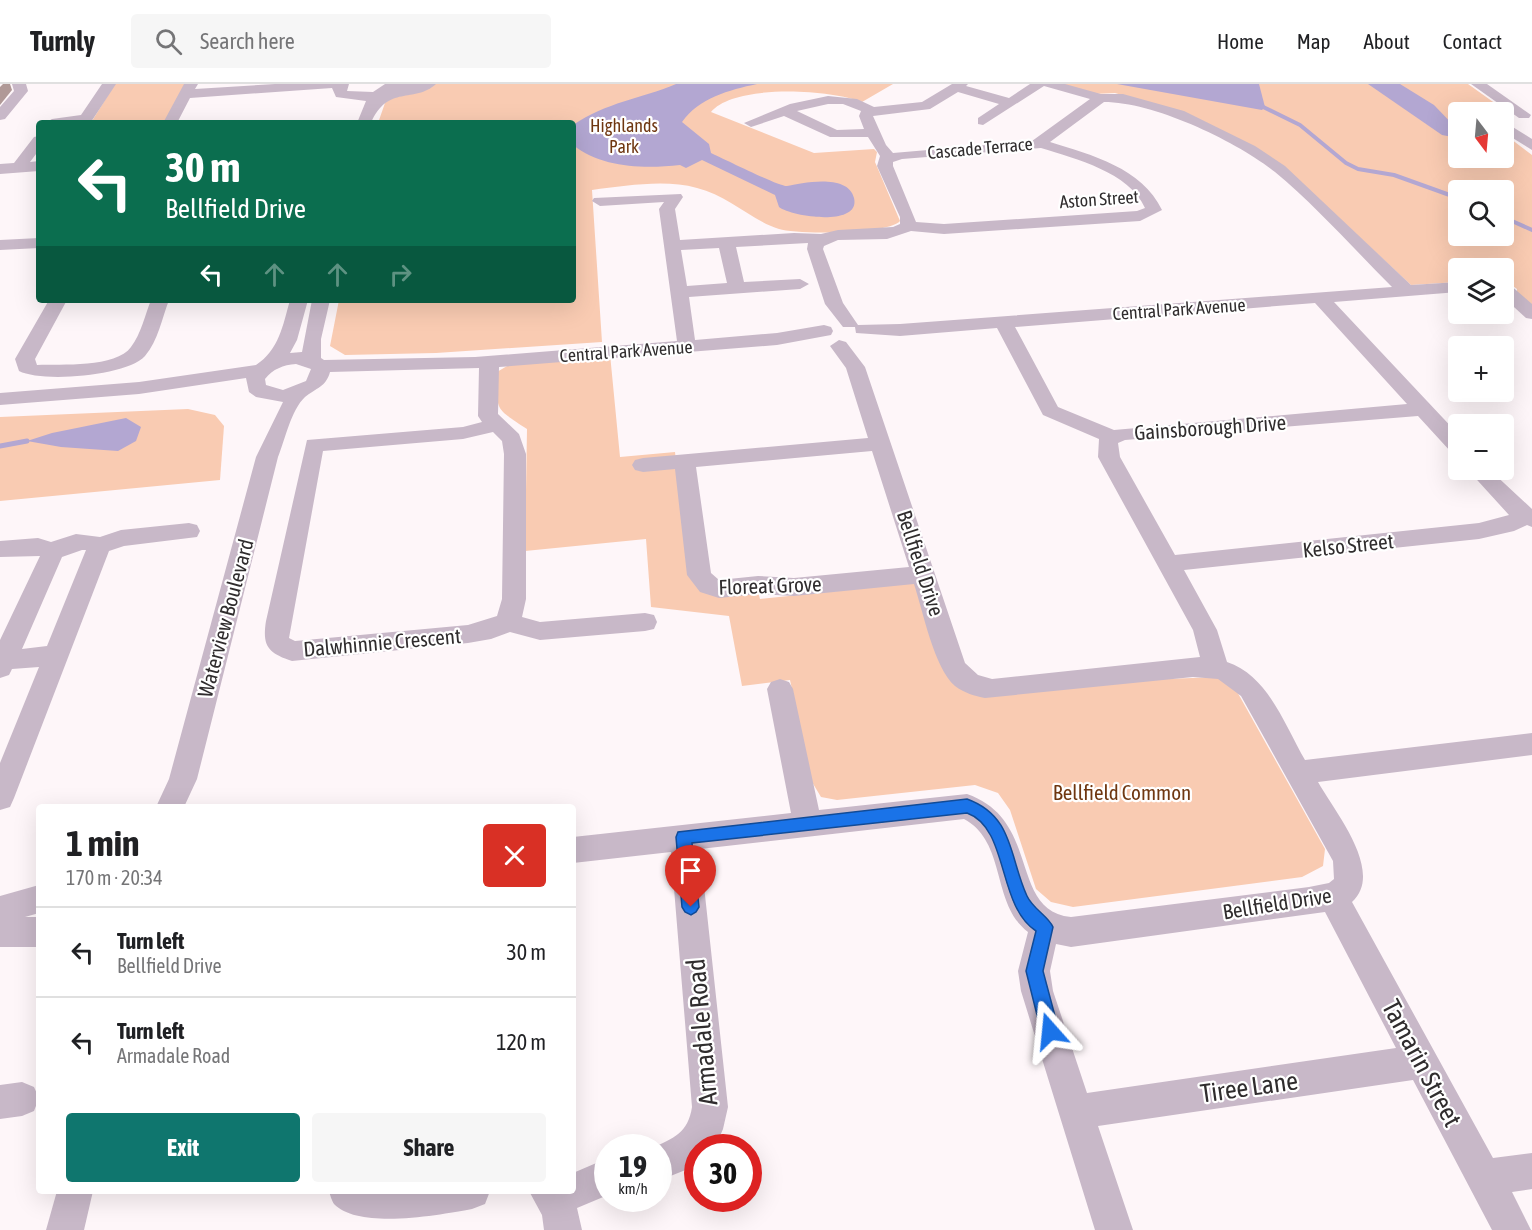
<!DOCTYPE html>
<meta charset="utf-8">
<style>
:root{--surface:#fff;--page:#f6f6f6;--text:#202124;--muted:#757577;--line:#e0e0e0;--accent:#0f766e}
body{margin:0;font-family:"Asap Condensed",sans-serif;background:var(--page);color:var(--text);height:100vh;display:flex;flex-direction:column;font-size:22px;white-space:nowrap}
*{box-sizing:border-box;margin:0}
p{font-size:20px;color:var(--muted)}
.icon{flex:none;width:33px;height:33px;fill:none;stroke:currentColor;stroke-width:2;stroke-linecap:round;stroke-linejoin:round}
.map{position:relative;flex:1;overflow:hidden}
.panel{position:absolute;left:36px;top:720px;width:540px;height:390px;display:flex;flex-direction:column;background:var(--surface);border-radius:6px;box-shadow:0 6px 24px #0002}
.panel>*{flex:none}
.banner{position:absolute;left:36px;top:36px;width:540px;height:183px;border-radius:6px;box-shadow:0 6px 24px #0002;background:#0b6e4f;color:#fff;overflow:hidden}
.needle{width:39px;rotate:164deg}
.controls{position:absolute;left:1448px;top:18px;display:grid;gap:12px}
.controls a{display:grid;place-items:center;width:66px;height:66px;border-radius:6px;background:var(--surface);box-shadow:0 6px 24px #0002;font-size:30px}
.speed{position:absolute;left:594px;top:1050px;display:flex;gap:12px;font-size:30px;font-weight:700;text-align:center}
.speed>*{display:grid;place-content:center;width:78px;height:78px;border-radius:50%;background:var(--surface);box-shadow:0 6px 24px #0002;line-height:1}
.speed small{font-size:15px;font-weight:400}
.speed .limit{border:9px solid #d22;background:#fff;color:#111}
.pin{position:absolute;display:grid;place-items:center;width:51px;height:51px;color:#fff;margin:-62px -26px;border-radius:50% 50% 50% 0;rotate:-45deg;box-shadow:0 0 6px #0007}
.pin .icon{rotate:45deg}
.me{position:absolute;width:66px;margin:-33px;rotate:342deg;stroke-linejoin:round;filter:drop-shadow(0 0 4px #0008)}
.turn{display:flex;align-items:center;gap:21px;height:126px;padding:0 30px;font-size:27px}
.turn .icon{width:78px;height:78px;stroke-width:2.5}
.turn b{display:block;font-size:42px;line-height:51px}
.lanes{display:flex;align-items:center;height:57px;padding:0 30px;background:#0003;justify-content:center;gap:30px;direction:ltr}
.lanes .off{opacity:.35}
.round{display:grid;place-items:center;flex:none;width:63px;height:63px;border-radius:6px;background:var(--page)}
.summary{display:flex;align-items:center;justify-content:space-between;height:102px;padding:0 30px}
h1{font-size:36px;font-weight:700;line-height:45px}
.button{display:flex;gap:12px;margin-top:auto;padding:12px 30px}
.button a{flex:1;height:69px;border-radius:6px;background:var(--accent);color:#fff;font-size:24px;font-weight:700;line-height:69px;text-align:center}
.button a+a{background:var(--page);color:var(--text)}
ul{padding:0;list-style:none}
li{display:flex;align-items:center;gap:18px;height:90px;padding:0 30px;border-top:2px solid var(--line)}
li div{flex:1}
li b{display:block;font-size:22px}
li em{font-style:normal}
header{display:flex;align-items:center;gap:36px;box-sizing:border-box;height:84px;padding:0 30px;background:var(--surface);border-bottom:2px solid var(--line)}
header strong{font-size:28px}
nav{display:flex;gap:33px;margin-inline-start:auto;font-size:21px}
.search{width:420px;height:54px;background:var(--page);display:flex;align-items:center;gap:15px;box-sizing:border-box;padding:0 21px;border-radius:6px;color:var(--muted);font-size:22px}
.map>svg:first-child{display:block}
.green{fill:#f9cbb2;fill-rule:evenodd}
.water{fill:#b3a7d2}
.lines{fill:none;stroke-linecap:round;stroke-linejoin:round}
.stream-far1{stroke:#b3a7d2;stroke-width:4}
.stream{stroke:#b3a7d2;stroke-width:5}
.minor{fill:#c8b8c8;fill-rule:evenodd}
.shaded-wall{fill:#b09997}
.route{fill:#1a73e8;stroke:#114b97;stroke-width:1.5}
.labels{text-anchor:middle;dominant-baseline:central;stroke-width:4.5;stroke-linejoin:round;paint-order:stroke}
.far-park-label{font-size:18px;fill:#6f3711;stroke:#fff}
.far-street-label{font-size:18px;fill:#302d2e;stroke:#fff}
.street-label{font-size:21px;fill:#302d2e;stroke:#fff}
.park-label{font-size:21px;fill:#6f3711;stroke:#fff}
.near-street-label{font-size:26px;fill:#302d2e;stroke:#fff}
</style>
<header>
<strong>Turnly</strong>
<div class="search"><svg class="icon" aria-label="search" viewBox="0 0 24 24"><circle cx="10" cy="10" r="6"/><path d="M15 15l6 6"/></svg>Search here</div>
<nav><a>Home</a><a>Map</a><a>About</a><a>Contact</a></nav>
</header>
<div class="map">
<svg width="1532" height="1146" viewBox="0 0 1532 1146">
<rect width="100%" height="100%" fill="#fef6f9"/>
<g class="green">
<path d="M115,0H186L165,39H61L92,37Z"/>
<path d="M410,0H893L862,18C828,5 734,0 711,28L814,69L874,65L877,68L875,78L900,137C890,150 797,151 779,145C751,136 727,111 697,104C664,95 626,102 592,106L602,258L436,269L345,271L330,262L339,216H573V39H378L385,19Z"/>
<path d="M1058,0H1468L1503,25L1499,28H1458V74H1503V49L1532,71V224L1517,211V205L1503,195V184H1458V198L1411,201L1288,87L1159,22L1115,9L1093,10ZM1458,106H1503V152H1458Z"/>
<path d="M610,270L620,373L675,368L689,493L758,508L760,515L915,499L960,603L1218,593L1235,604L1325,765L1323,782L1302,793L1073,823L1051,818L1036,805L1010,726L998,709L975,701L837,716L821,713L812,698L790,596L742,602L729,532L651,523L646,455L525,467L527,345C494,323 497,328 497,288L512,279Z"/>
<path d="M188,325L215,331L224,342L220,396L0,417V333Z"/>
</g>
<g class="water">
<path d="M676,0H757C729,6 699,14 682,38L709,60L711,69C722,74 780,103 787,102C802,99 848,89 854,114C861,143 792,133 779,123L775,111L702,76L686,84L680,81C644,85 602,84 573,61V41C607,18 640,15 676,0Z"/>
<path d="M1117,0H1259L1265,23L1262,26Z"/>
<path d="M1368,0H1400L1434,21L1458,46V54L1442,51Z"/>
<path d="M126,334L141,343L136,357L118,367L61,363L27,357L52,349Z"/>
</g>
<g class="lines">
<g class="stream-far1">
<path d="M1257,20L1300,41L1346,79L1358,85L1394,91L1458,114"/>
<path d="M1503,133L1532,146"/>
</g>
<path class="stream" d="M0,362L27,357"/>
<g class="minor">
<path d="M12,0H26L28,7L5,35L0,36V23L14,7Z"/>
<path d="M102,0H116L91,38L45,39L52,35L81,31Z"/>
<path d="M184,0H198L195,5L275,0H349L347,7L373,8L385,0H436C414,20 388,0 371,39H357L366,17L336,13L332,4L190,14L177,39H163Z"/>
<path d="M952,0H968L966,2L1009,14L1030,0H1065L1101,10H1123L1184,27L1255,62L1285,82L1411,201L1458,198V208L1334,218L1458,350V370L1451,368L1418,332L1125,356L1118,359L1120,373L1175,471L1479,439L1509,431L1468,386H1490L1532,425V443L1527,441L1514,447L1479,455L1184,486L1217,546L1227,578C1268,591 1285,642 1305,676L1532,649V671L1318,698C1335,728 1385,788 1352,818L1493,1074L1532,1069V1105L1512,1108L1531,1146H1492L1413,996L1098,1042L1133,1146H1095L1021,907L1018,887L1028,848C991,820 1007,758 964,735L700,765L728,1023L723,1045L715,1064H698V1081L658,1097V1064H652C674,1054 688,1049 692,1023L671,768L573,779V753L791,729L767,605L771,598L780,595L789,598L793,605L819,726L967,710C1042,736 1008,826 1071,833L1309,803L1329,799L1334,795L1333,777L1241,612L1218,595L1193,593L985,614C975,612 964,609 955,602C934,584 923,527 914,500L794,512L758,510L719,514L700,508L687,491L675,385L643,388L635,386L632,381L635,376L643,374L868,354L846,284L830,262L839,256L846,258L865,283L965,579L978,591L992,595L1200,573L1193,546L1098,373L1099,355L1043,331L997,244L900,252L856,249L855,243H843L825,220L807,165L808,159L736,163L744,198L800,195L809,200L800,205L689,213L695,256L777,249L824,241L831,243L833,247L831,251L777,261L499,283L498,330L519,350L526,370V515L522,533L540,538L645,529L654,531L657,538L654,545L645,547L540,556L510,548L491,555L468,559L292,577C268,569 262,562 266,537L307,356L463,343L482,338L478,332L479,284L330,288C326,303 316,304 305,313C291,326 285,356 278,373L197,695L184,723H156L169,695L256,373L283,318L256,313L249,308L246,294L139,310L0,321V309L139,298L256,281C279,266 283,241 290,216H308L297,256L290,269L302,268L312,216H330L321,255V274L324,276L475,273L677,257L659,125L664,118L600,122L592,117L594,114L681,110L683,113L675,125L680,156L794,149L821,150L838,146L893,143L900,140V133L877,82L880,72L868,53H830L784,32L751,43L744,39L790,20L828,12L857,15L874,23L922,18ZM1044,2L1090,15L1032,57L893,69L886,61L873,32L930,25L958,8L999,20L978,34V40L983,41ZM1104,18C1154,18 1236,57 1275,88C1316,122 1354,165 1392,203L900,240L858,241L843,219L823,165L824,162L838,156L887,155L911,147L944,150L1140,137L1162,126C1142,84 1092,71 1050,58ZM828,20H843L861,27L859,32L864,45L837,46L797,27ZM1041,64C1076,75 1129,88 1145,124L1137,127L944,140L916,138L893,82V78L902,75ZM719,164L727,199L687,202L681,166ZM1315,219L1407,320L1114,346L1058,323L1015,243ZM296,280L311,285L306,297L283,306L266,301L265,295C273,285 283,281 296,280ZM493,348L502,357L504,370L502,515L497,532L468,541L306,556L295,557L289,554L323,367L463,355ZM872,367L909,483L794,494L758,492L719,496L711,489L696,383ZM1325,828L1396,964L1087,1009L1053,907L1050,887L1056,860L1071,863Z"/>
<path d="M1471,0H1487L1531,31L1529,34H1519Z"/>
<path d="M1503,37L1532,55V66L1503,48Z"/>
<path d="M39,52V66L30,78L39,77V87L0,90V80L14,79L34,53Z"/>
<path d="M39,154V164L0,166V156Z"/>
<path d="M1503,199L1509,200L1532,220V235L1526,234L1503,213Z"/>
<path d="M49,216H67L35,275L37,281C61,280 116,284 131,263C141,250 145,231 151,216H169C162,234 158,257 145,272C127,292 42,299 19,287L15,275Z"/>
<path d="M189,439L197,441L200,447L197,453L124,462L109,467L14,714L10,723L0,726V679L39,583L12,585L9,591L0,594V556L40,472L0,473V457L38,454L51,458L76,450L100,453L121,446ZM82,466H86L47,562L22,565L62,473Z"/>
<path d="M39,801V829L25,833H39V863H0V812Z"/>
<path d="M22,998L34,1003L39,1014L34,1027L22,1032L0,1035V1001Z"/>
<path d="M608,1074V1111L577,1124L582,1146H544L542,1131L529,1107H573V1089Z"/>
<path d="M57,1107H93L84,1146H46Z"/>
<path d="M329,1107H490L485,1120L472,1125C439,1131 359,1146 334,1120C332,1117 330,1111 329,1107Z"/>
</g>
</g>
<path class="shaded-wall" d="M3,0H10L12,6L0,21V3Z"/>
<path class="route" d="M967,715C1014,732 1009,773 1027,812C1033,825 1048,832 1053,843L1043,887L1059,947L1057,953L1050,956L1044,953L1041,947L1026,887L1036,847C997,822 1009,744 967,729L692,759L699,823L696,828L691,831L685,828L682,823L676,753L678,748Z"/>
<g class="labels">
<g class="far-park-label">
<text x="624" y="41">Highlands<tspan x="624" dy="21">Park</tspan></text>
</g>
<g class="far-street-label">
<text transform="translate(980 64) rotate(-5)">Cascade Terrace</text>
<text transform="translate(1099 115) rotate(-4)">Aston Street</text>
<text transform="translate(1179 225) rotate(-4)">Central Park Avenue</text>
<text transform="translate(626 267) rotate(-4)">Central Park Avenue</text>
</g>
<g class="street-label">
<text transform="translate(1210 343) rotate(-4)">Gainsborough Drive</text>
<text transform="translate(1348 461) rotate(-6)">Kelso Street</text>
<text transform="translate(921 479) rotate(72)">Bellfield Drive</text>
<text transform="translate(770 501) rotate(-2)">Floreat Grove</text>
<text transform="translate(225 534) rotate(-75)">Waterview Boulevard</text>
<text transform="translate(382 558) rotate(-5)">Dalwhinnie Crescent</text>
<text transform="translate(1277 819) rotate(-9)">Bellfield Drive</text>
</g>
<g class="park-label">
<text x="1122" y="708">Bellfield Common</text>
</g>
<g class="near-street-label">
<text transform="translate(702 948) rotate(-95)">Armadale Road</text>
<text transform="translate(1422 979) rotate(62)">Tamarin Street</text>
<text transform="translate(1249 1003) rotate(-8)">Tiree Lane</text>
</g>
</g>
</svg>
<div class="controls">
<a><svg class="needle" viewBox="-14 -14 28 28"><path d="M0-13l5 13h-10z" fill="#e53935"/><path d="M0 13l5-13h-10z" fill="#757577"/></svg></a>
<a><svg class="icon" aria-label="search" viewBox="0 0 24 24"><circle cx="10" cy="10" r="6"/><path d="M15 15l6 6"/></svg></a>
<a><svg class="icon" aria-label="layers" viewBox="0 0 24 24"><path d="M12 4l9 5-9 5-9-5zM3 14l9 5 9-5"/></svg></a>
<a>+</a>
<a>−</a>
</div>
<div class="speed"><div>19<small>km/h</small></div><div class="limit">30</div></div>
<div class="pin" style="left:691px;top:823px;background:#d93025"><svg class="icon" aria-label="arrive" viewBox="0 0 24 24"><path d="M6 21V4h12l-3 4 3 4H6"/></svg></div>
<svg class="me" style="left:1050px;top:947px" viewBox="-20 -20 40 40"><path d="M0-17L14 15 0 8-14 15z" fill="#1a73e8" stroke="#fff" stroke-width="4"/></svg>
<div class="banner">
<div class="turn"><svg class="icon" aria-label="left" viewBox="0 0 24 24"><path d="M17 20v-9H6M10 6l-5 5 5 5"/></svg><div><b>30 m</b>Bellfield Drive</div></div>
<div class="lanes"><svg class="icon" aria-label="left" viewBox="0 0 24 24"><path d="M17 20v-9H6M10 6l-5 5 5 5"/></svg><svg class="icon off" aria-label="ahead" viewBox="0 0 24 24"><path d="M12 20V5M6 11l6-6 6 6"/></svg><svg class="icon off" aria-label="ahead" viewBox="0 0 24 24"><path d="M12 20V5M6 11l6-6 6 6"/></svg><svg class="icon off" aria-label="right" viewBox="0 0 24 24"><path d="M7 20v-9h11M14 6l5 5-5 5"/></svg></div>
</div>
<section class="panel">
<div class="summary"><div><h1>1 min</h1><p>170 m · 20:34</p></div><a class="round" style="background:#d93025;color:#fff"><svg class="icon" aria-label="close" viewBox="0 0 24 24"><path d="M6 6l12 12M18 6L6 18"/></svg></a></div>
<ul>
<li><svg class="icon" aria-label="left" viewBox="0 0 24 24"><path d="M17 20v-9H6M10 6l-5 5 5 5"/></svg><div><b>Turn left</b><p>Bellfield Drive</p></div><em>30 m</em></li>
<li><svg class="icon" aria-label="left" viewBox="0 0 24 24"><path d="M17 20v-9H6M10 6l-5 5 5 5"/></svg><div><b>Turn left</b><p>Armadale Road</p></div><em>120 m</em></li>
</ul>
<div class="button"><a>Exit</a><a>Share</a></div>
</section>
</div>
